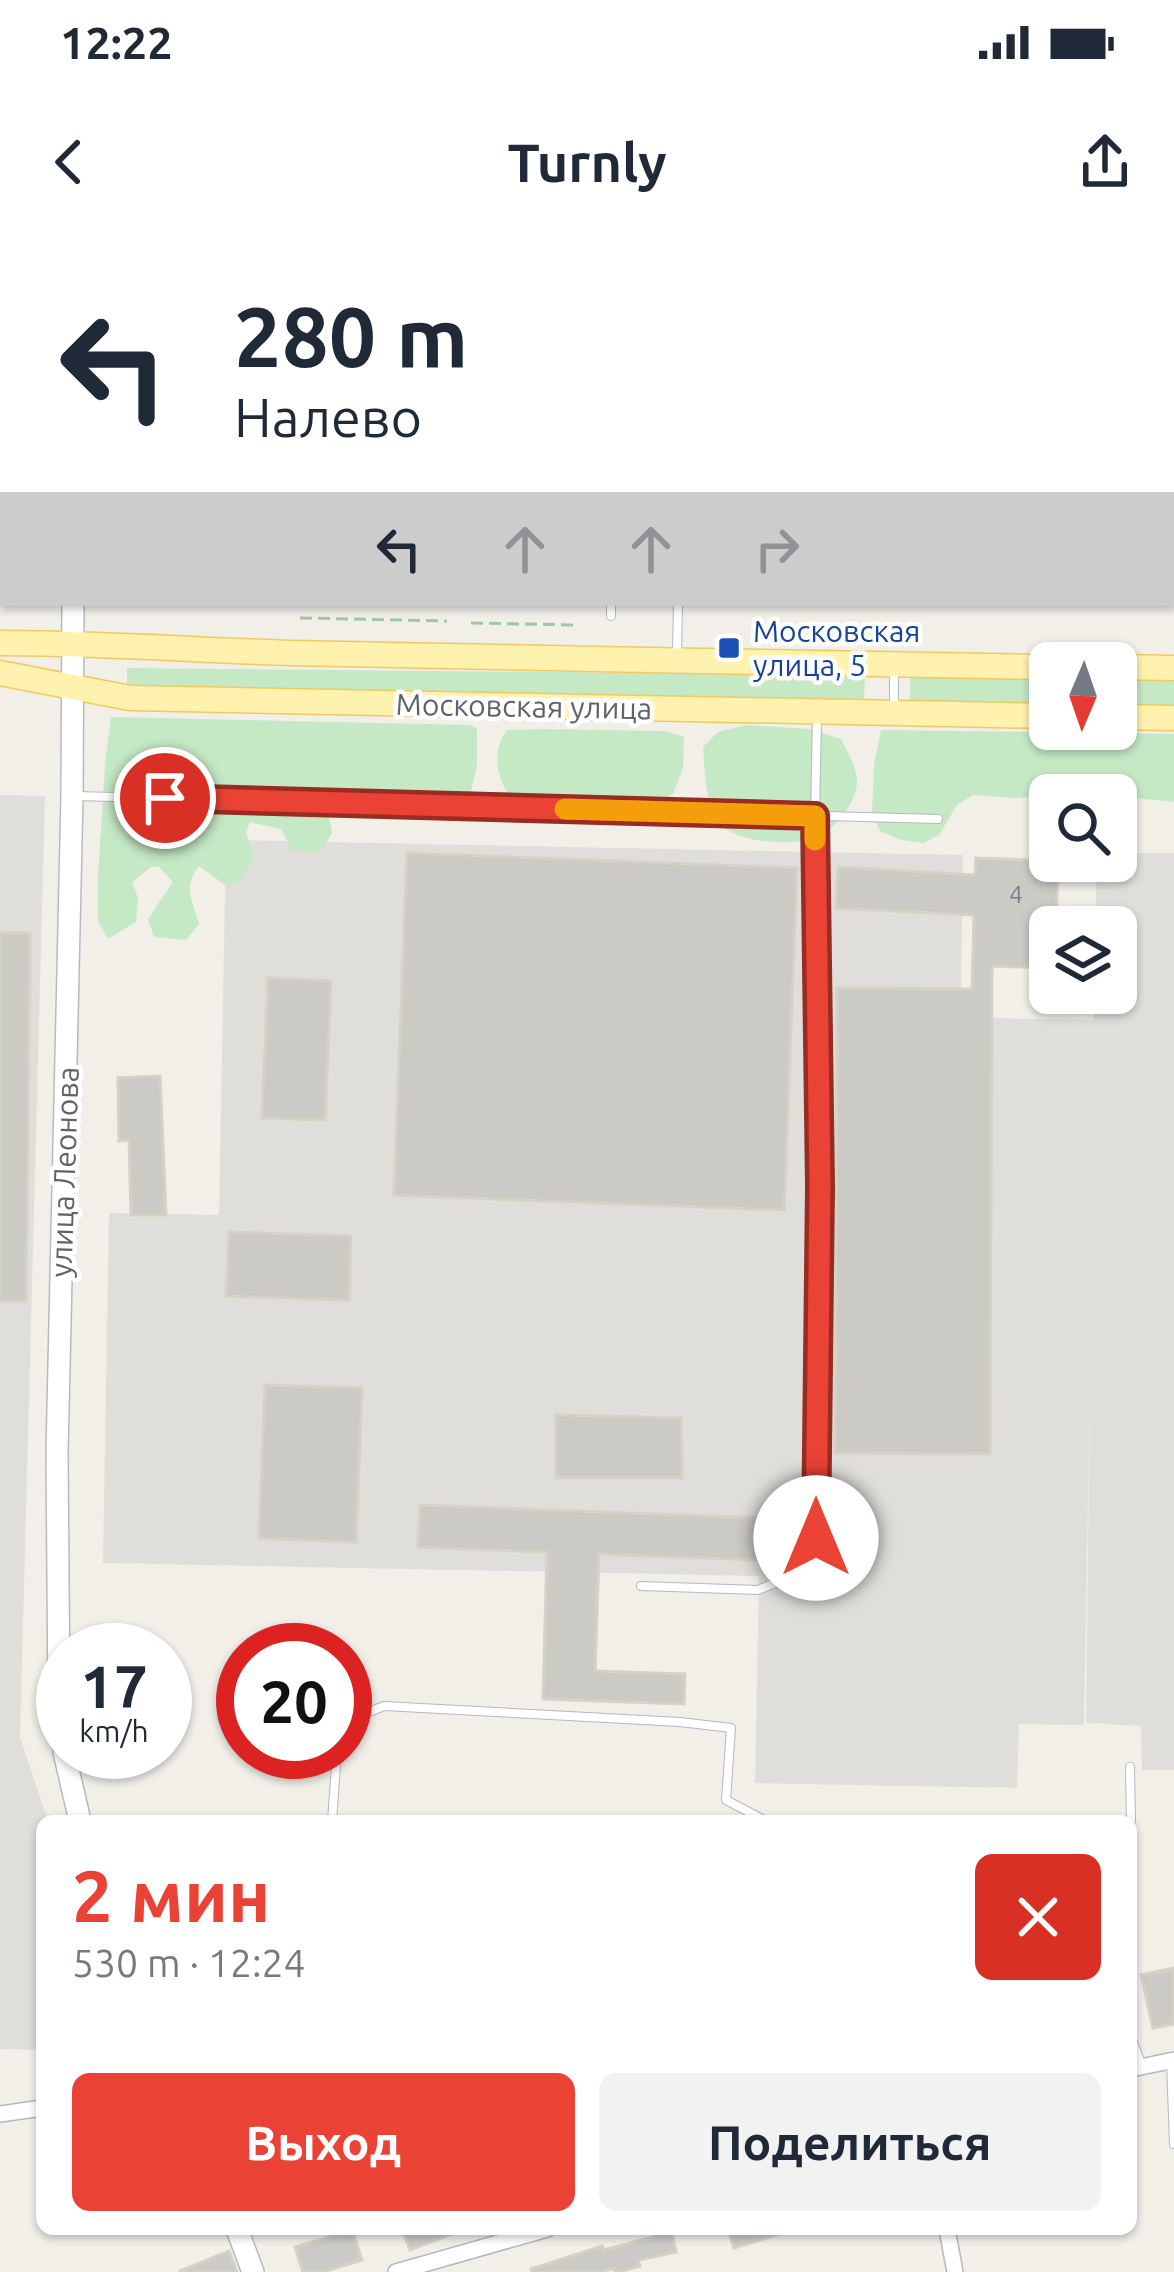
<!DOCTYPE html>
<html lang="ru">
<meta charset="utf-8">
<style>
:root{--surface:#fff;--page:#f2f2f3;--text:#1f2937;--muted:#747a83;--accent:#ea4335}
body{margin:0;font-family:Ubuntu,sans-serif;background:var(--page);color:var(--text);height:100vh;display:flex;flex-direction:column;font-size:45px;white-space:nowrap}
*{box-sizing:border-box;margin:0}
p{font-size:39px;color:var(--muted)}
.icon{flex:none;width:66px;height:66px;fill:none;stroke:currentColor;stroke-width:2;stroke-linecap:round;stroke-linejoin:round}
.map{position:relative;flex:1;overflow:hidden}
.side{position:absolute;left:36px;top:1575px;width:1101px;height:420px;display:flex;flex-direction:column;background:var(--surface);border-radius:18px;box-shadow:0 3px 9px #0004}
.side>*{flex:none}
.top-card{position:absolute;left:0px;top:0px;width:1176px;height:366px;box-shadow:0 3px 9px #0004;background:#fff;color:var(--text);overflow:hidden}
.needle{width:78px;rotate:182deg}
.fabs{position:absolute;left:1029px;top:402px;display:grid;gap:24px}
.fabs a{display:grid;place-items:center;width:108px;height:108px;border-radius:18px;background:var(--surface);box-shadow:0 3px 9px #0004;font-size:60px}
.speed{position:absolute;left:36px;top:1383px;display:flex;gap:24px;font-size:60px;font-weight:700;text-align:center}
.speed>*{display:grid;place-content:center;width:156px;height:156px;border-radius:50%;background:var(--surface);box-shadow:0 3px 9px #0004;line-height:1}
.speed small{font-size:30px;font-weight:400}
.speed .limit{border:18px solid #d22;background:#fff;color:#111}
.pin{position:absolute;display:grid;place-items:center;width:102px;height:102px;color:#fff;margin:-51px;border:6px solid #fff;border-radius:50%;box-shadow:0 3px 12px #0007}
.me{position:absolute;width:132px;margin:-66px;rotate:0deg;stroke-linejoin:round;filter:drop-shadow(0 0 9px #0008)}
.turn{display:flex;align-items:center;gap:42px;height:252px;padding:0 36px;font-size:54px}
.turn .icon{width:156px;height:156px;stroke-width:2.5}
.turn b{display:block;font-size:84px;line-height:102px}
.lanes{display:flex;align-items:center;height:114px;padding:0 36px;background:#0003;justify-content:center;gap:60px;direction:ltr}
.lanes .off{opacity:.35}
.round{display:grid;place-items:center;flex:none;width:126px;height:126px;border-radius:18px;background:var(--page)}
.overview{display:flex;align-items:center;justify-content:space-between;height:204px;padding:0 36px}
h1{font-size:72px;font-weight:700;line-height:90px;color:var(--accent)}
.button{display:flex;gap:24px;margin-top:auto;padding:24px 36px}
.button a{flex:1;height:138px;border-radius:18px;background:var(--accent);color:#fff;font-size:48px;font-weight:700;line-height:138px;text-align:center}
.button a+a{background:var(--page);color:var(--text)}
.status{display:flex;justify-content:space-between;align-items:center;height:84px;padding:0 60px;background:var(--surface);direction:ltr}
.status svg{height:33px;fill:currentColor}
header{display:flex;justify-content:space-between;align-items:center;height:156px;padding:0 36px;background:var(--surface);font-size:54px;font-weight:700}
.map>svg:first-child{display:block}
.industrial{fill:#e0deda}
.green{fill:#c5e8c5}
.building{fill:#cccac5;stroke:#d6d1c6;stroke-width:3}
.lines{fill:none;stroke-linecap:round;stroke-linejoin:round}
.lane-casing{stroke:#b5b8bc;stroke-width:10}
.street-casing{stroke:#b5b8bc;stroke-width:18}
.secondary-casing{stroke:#b6babf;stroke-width:24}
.primary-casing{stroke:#f2c960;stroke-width:27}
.path{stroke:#9cc7a9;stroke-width:3;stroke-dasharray:12 6;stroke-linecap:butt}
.lane{stroke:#fff;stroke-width:8}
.street{stroke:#fff;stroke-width:15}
.secondary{stroke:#fff;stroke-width:21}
.primary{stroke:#fff2af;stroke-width:24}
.route-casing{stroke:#982c22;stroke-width:30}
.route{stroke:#ea4335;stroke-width:21}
.slow{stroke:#f59e0b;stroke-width:21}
.transit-dot{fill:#1a4fb4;stroke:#fff;stroke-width:4.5}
.labels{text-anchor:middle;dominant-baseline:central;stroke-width:9;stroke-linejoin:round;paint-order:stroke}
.number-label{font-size:24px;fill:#7a7d7f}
.transit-label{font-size:30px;fill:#164399;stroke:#fff;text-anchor:start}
.street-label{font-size:30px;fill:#5f6368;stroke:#fff}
</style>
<div class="status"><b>12:22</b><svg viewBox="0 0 49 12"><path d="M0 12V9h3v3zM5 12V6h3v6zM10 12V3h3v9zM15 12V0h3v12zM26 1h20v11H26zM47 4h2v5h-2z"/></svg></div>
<header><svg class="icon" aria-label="back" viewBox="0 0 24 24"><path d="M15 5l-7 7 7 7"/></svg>Turnly<svg class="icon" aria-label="share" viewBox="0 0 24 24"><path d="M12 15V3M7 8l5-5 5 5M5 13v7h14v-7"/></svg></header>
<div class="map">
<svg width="1174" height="2032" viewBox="0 0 1174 2032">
<rect width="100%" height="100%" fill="#f1efe8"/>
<g class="industrial">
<path d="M0,555L45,556L20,1497L48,1581H42V1810L0,1809Z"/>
<path d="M226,600L963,615L961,748L992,749V778L1094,780L1095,753H1116V687H1096V621H1116V613H1174V1530H1142L1141,1486L1086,1483L1090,1147L1084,1485L1019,1484L1017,1548L755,1543L759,1336L103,1323L109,973L219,975Z"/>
</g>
<g class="green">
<path d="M127,428L865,435L864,459L127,449Z"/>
<path d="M910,433L1050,435V466L910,464Z"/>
<path d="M1116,436L1174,437V468L1116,467Z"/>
<path d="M111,477L470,485L477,489V526L468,564L367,558L347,561L329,576L332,593L322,610L310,613L292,611L281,589L250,582L246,592L254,616L241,640L225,645L199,626C182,649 193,660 199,684L186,700L154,697L148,679L173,642L159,627H151L132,642L138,658L136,682L108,699L98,681V637L105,526Z"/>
<path d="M746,485L810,489L841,499C847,511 857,528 857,542C856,562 838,585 822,595C799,608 731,604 717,580C705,559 705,532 703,507L718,492Z"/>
<path d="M539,489L665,491L684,497L683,528L673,554L658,563L582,576L516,567C500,544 488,516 507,490Z"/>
<path d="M881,490L1174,494V562L1097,554L1014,558L973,555L957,565L939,595L923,603L901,600L880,591L872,574L874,525Z"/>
</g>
<g class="building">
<path d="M407,613L797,628L784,970L394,955Z"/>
<path d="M976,618L1058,621L1056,687H1050V728L992,726L990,1214L835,1213L837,748L972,749L974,675L836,668L838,627L975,635Z"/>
<path d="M0,693H30L26,1061H0Z"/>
<path d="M268,738L331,741L325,880L262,878Z"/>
<path d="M160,836L166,975H131L129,900L119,901L118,838Z"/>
<path d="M229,992L351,996L349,1060L226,1056Z"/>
<path d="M265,1145L362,1148L356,1302L259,1298Z"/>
<path d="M556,1175L681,1178L682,1238H556Z"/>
<path d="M420,1265L758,1278L757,1320L599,1314L595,1431L685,1434L684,1464L543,1459L547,1312L418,1307Z"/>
<path d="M1174,1728V1784L1153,1788L1141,1735Z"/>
<path d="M402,1989H462V1990L410,2010Z"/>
<path d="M728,1989H784L785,1992L734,2008Z"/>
<path d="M352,1990L362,2020L323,2032H303L295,2007Z"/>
<path d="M672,1992L676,2012L638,2020L640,2026L619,2032H615L614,2028L601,2032H532L531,2029L602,2006L604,2010Z"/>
<path d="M229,2011L237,2032H180V2031Z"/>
</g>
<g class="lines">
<g class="lane-casing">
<g id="lane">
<path d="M923,0V3"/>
<path d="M632,3V0"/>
<path d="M685,3V0"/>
<path d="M764,3V0"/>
<path d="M1173,222H1174"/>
<path d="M0,248H3"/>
<path d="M611,376V363"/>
<path d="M677,415L678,363"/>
<path d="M894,466V427"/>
<path d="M76,556L938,579"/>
<path d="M641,1346L758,1350L792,1336L816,1298L820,947L815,576L817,478"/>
<path d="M345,1488L354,1478L384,1466L680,1482L731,1488L726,1560L766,1581"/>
<path d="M1130,1527L1131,1581"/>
<path d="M332,1581L337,1512"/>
<path d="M1131,1797L1142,1826"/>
<path d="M1171,1822L1174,1904"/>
</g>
</g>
<g class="street-casing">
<g id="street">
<path d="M1173,156L1174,157"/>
<path d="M1131,1829L1174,1820"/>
<path d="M0,1874L42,1868"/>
<path d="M947,1989L955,2032"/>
<path d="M396,2032L547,1989"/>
</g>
</g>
<g class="secondary-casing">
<g id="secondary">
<path d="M82,3V0"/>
<path d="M63,1501L59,1461L57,1213L72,556L73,363"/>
<path d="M64,1512L80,1581"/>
<path d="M237,1989L253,2032"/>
</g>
</g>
<g class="primary-casing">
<g id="primary">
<path d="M0,403C98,403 195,410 292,413C545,418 797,423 1050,427"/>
<path d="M1116,427L1174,428"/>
<path d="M0,433L130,458L1050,476"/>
<path d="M1116,477L1174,478"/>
</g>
</g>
<g class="path">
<path d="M300,378L447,381"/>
<path d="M471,383L577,385"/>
</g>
<use href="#lane" class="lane"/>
<use href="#street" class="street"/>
<use href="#secondary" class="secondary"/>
<use href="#primary" class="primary"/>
</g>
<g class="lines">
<g class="route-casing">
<path id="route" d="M165,558L815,576L820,946L816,1298"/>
</g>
<use href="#route" class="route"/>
<path class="slow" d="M565,569L815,576V600"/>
</g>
<rect class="transit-dot" x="717" y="396" width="24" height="24" rx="6"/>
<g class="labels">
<g class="number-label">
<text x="1016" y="654">4</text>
</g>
<g class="transit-label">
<text x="753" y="391">Московская<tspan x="753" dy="34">улица, 5</tspan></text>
</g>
<g class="street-label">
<text transform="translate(524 466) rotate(1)">Московская улица</text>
<text transform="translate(64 932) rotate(-88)">улица Леонова</text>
</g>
</g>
</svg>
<div class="fabs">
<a><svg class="needle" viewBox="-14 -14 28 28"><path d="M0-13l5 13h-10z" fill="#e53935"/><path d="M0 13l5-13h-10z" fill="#747a83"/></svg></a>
<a><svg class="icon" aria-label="search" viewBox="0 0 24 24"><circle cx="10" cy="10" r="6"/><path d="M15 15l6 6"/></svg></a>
<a><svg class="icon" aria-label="layers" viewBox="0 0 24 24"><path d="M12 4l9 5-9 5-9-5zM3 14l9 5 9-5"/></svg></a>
</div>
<div class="speed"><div>17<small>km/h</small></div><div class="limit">20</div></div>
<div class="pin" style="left:165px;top:558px;background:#d93025"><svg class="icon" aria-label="arrive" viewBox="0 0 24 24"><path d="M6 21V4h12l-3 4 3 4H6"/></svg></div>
<svg class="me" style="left:816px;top:1298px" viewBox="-20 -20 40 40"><circle r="19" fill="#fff"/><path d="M0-13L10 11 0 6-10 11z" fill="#ea4335"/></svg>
<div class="top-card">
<div class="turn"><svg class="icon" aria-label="left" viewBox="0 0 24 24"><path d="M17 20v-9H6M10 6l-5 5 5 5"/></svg><div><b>280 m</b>Налево</div></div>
<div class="lanes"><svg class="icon" aria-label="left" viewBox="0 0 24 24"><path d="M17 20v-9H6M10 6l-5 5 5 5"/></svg><svg class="icon off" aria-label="ahead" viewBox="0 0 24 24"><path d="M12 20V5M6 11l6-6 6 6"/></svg><svg class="icon off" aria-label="ahead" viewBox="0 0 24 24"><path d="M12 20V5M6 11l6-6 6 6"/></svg><svg class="icon off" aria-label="right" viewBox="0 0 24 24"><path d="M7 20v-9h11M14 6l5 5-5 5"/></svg></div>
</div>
<section class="side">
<div class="overview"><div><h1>2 мин</h1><p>530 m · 12:24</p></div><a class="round" style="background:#d93025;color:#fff"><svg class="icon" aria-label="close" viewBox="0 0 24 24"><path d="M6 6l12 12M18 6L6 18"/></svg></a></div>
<div class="button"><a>Выход</a><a>Поделиться</a></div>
</section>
</div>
